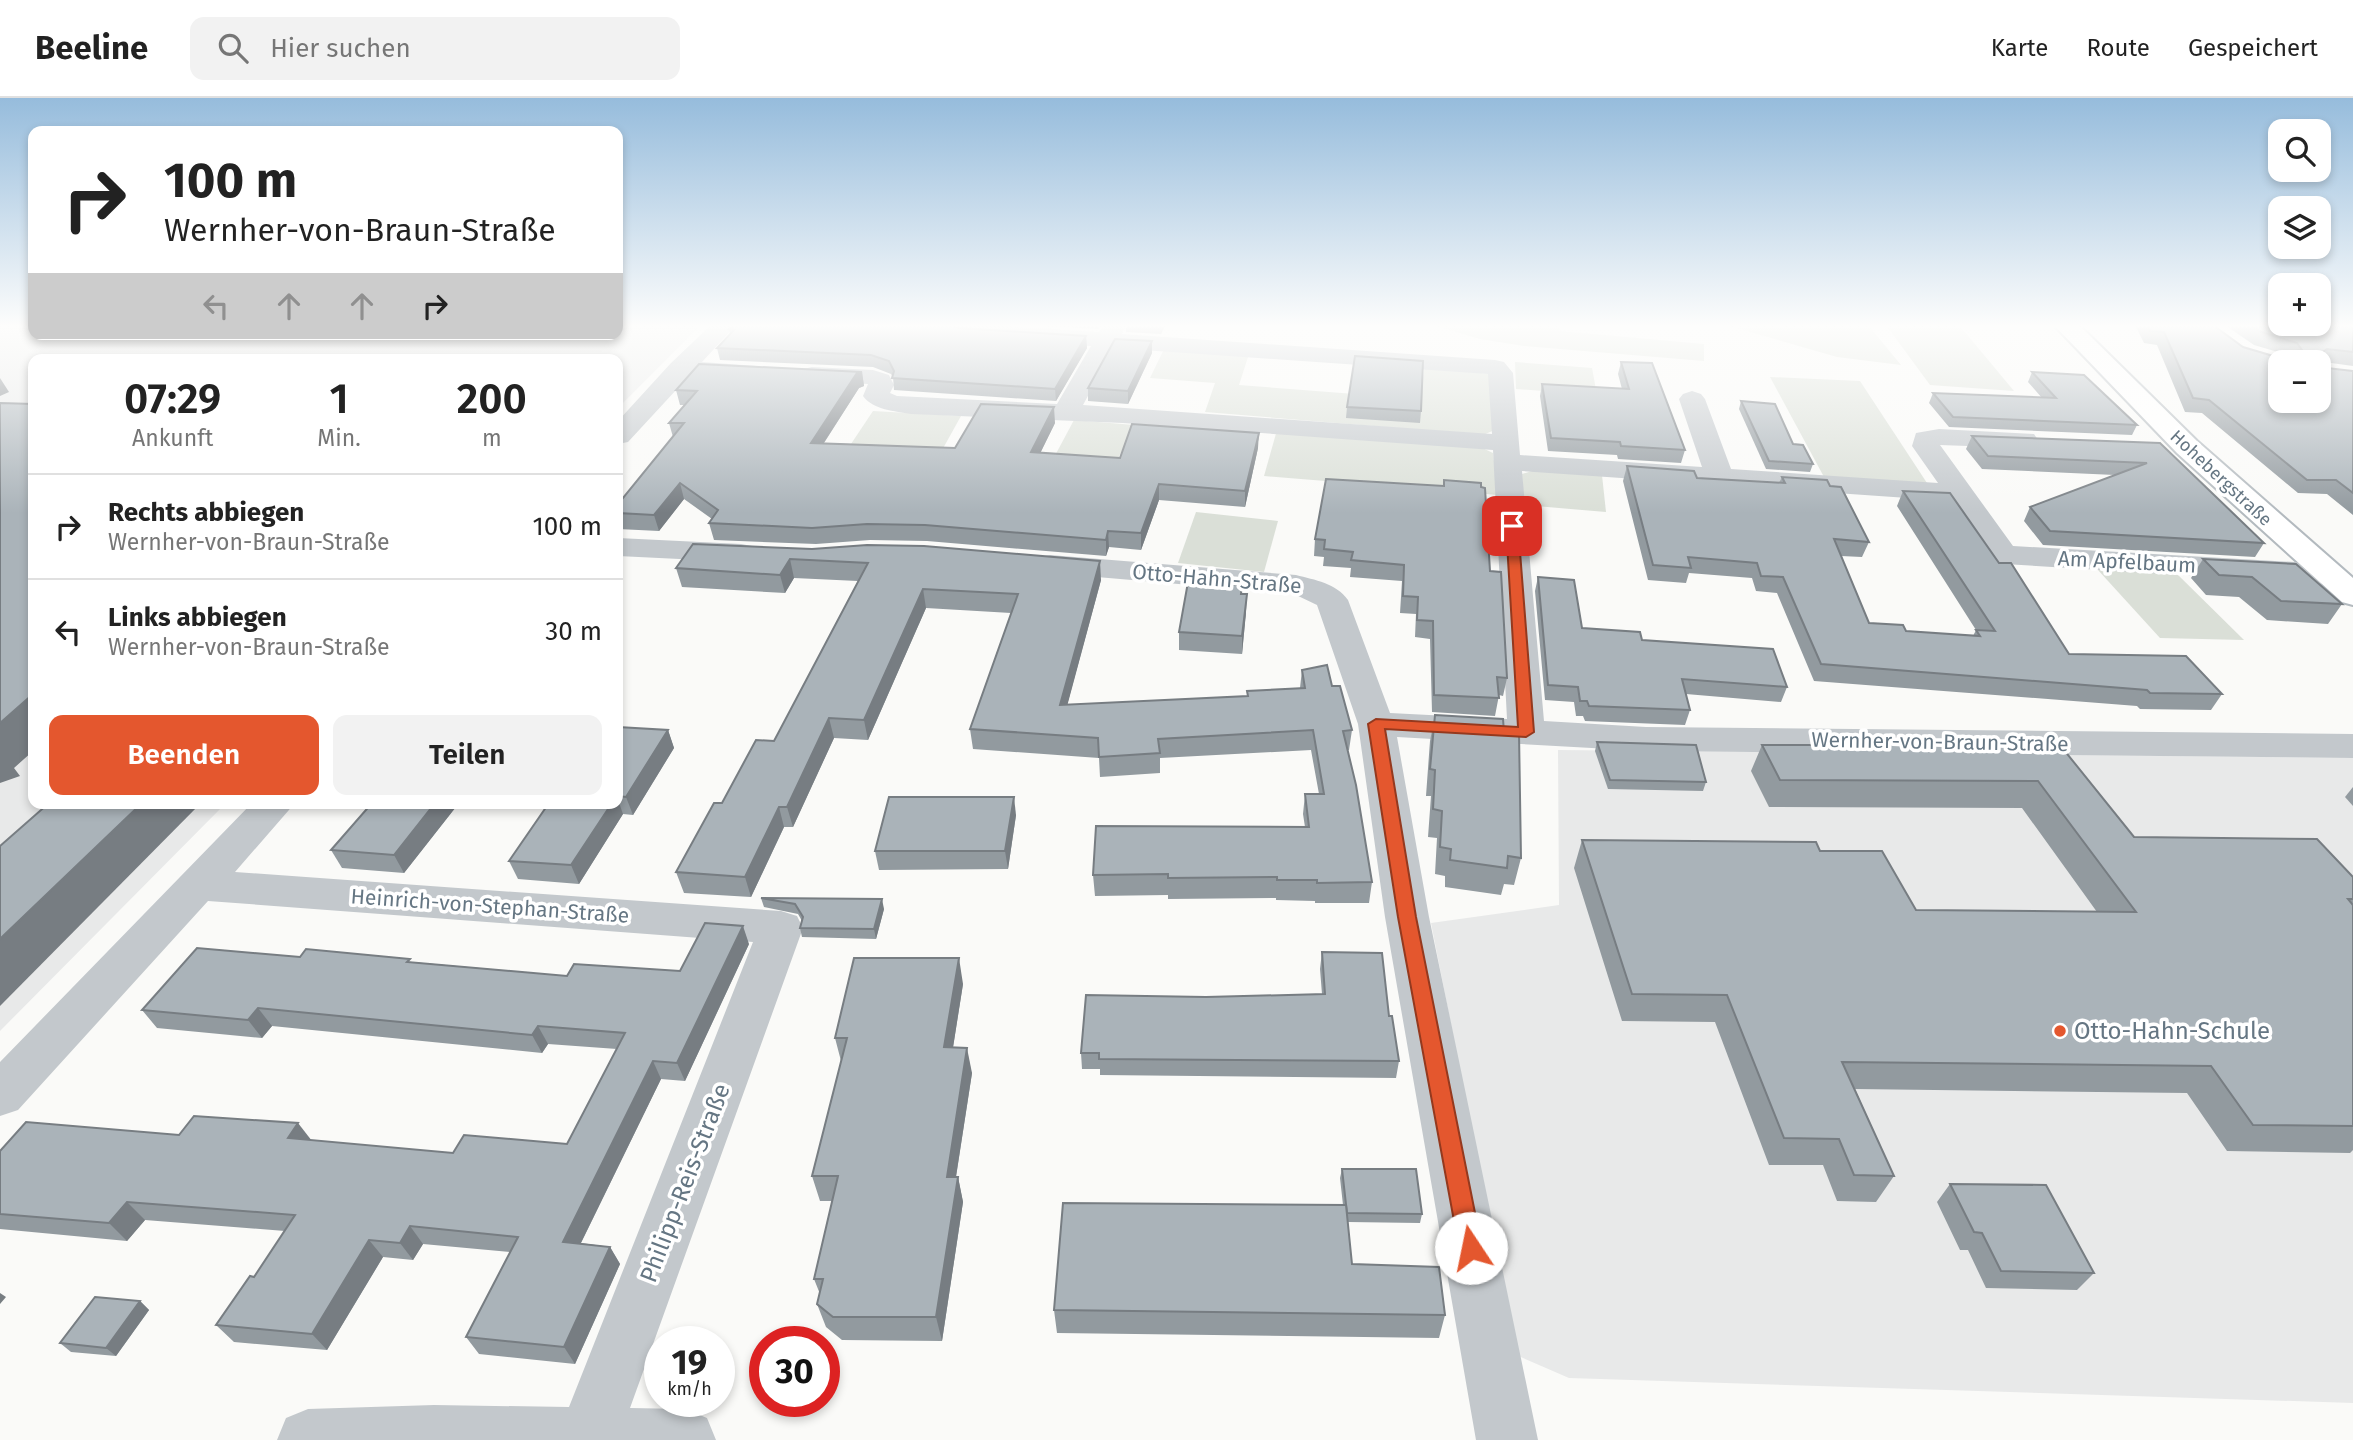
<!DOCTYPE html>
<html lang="de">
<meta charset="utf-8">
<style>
:root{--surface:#fff;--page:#f2f2f2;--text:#222;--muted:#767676;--line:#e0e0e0;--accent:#e4572e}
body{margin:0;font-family:"Fira Sans",sans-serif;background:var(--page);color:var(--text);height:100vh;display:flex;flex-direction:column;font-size:26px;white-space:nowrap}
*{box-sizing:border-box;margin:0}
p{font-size:23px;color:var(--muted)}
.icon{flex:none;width:38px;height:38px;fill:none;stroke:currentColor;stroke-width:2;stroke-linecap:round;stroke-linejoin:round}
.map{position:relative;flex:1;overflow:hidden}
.side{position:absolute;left:28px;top:256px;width:595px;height:455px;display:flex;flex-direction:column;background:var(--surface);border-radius:14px;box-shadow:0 4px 10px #0003}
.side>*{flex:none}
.top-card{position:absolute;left:28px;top:28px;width:595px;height:214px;border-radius:14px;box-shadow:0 4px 10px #0003;background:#fff;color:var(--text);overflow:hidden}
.fabs{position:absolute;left:2268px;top:21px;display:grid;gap:14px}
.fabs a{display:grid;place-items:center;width:63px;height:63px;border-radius:14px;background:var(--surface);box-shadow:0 4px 10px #0003;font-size:35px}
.speed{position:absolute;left:644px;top:1228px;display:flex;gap:14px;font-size:35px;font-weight:700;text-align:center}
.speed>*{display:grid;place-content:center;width:91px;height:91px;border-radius:50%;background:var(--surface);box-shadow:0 4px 10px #0003;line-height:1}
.speed small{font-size:18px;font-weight:400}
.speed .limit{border:10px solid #d22;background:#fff;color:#111}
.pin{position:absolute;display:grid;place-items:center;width:60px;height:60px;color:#fff;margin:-30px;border-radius:14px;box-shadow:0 4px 10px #0006}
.me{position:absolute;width:77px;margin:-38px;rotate:349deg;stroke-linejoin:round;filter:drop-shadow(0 0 5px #0008)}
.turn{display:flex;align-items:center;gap:24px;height:147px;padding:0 21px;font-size:32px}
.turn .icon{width:91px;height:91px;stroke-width:2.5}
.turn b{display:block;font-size:49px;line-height:60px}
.lanes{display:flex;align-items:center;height:66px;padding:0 21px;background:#0003;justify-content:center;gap:35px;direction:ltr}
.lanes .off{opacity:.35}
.eta{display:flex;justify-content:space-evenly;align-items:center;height:119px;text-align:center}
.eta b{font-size:42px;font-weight:600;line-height:49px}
.action{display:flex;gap:14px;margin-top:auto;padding:14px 21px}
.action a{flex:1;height:80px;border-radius:14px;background:var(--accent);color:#fff;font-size:28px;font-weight:600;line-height:80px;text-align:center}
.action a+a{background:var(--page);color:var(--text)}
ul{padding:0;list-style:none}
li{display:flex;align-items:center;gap:21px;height:105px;padding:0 21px;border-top:2px solid var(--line)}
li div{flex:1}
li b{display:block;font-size:26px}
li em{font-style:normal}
header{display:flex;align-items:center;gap:42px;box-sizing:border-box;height:98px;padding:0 35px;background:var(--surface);border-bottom:2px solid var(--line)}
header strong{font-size:33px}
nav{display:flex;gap:38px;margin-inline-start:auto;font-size:24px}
.search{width:490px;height:63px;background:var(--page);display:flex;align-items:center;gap:18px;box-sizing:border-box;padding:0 24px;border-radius:14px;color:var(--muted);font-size:26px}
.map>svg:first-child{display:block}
.built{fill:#e8e9e9}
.green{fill:#dadfd7}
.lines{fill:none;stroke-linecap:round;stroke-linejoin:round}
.secondary-casing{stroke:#b3babf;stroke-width:4}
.street{fill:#c3c8cc;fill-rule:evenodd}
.secondary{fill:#fff;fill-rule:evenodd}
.wall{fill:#929a9f}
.shaded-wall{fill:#777d82}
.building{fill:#aab3b9;stroke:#777d82;stroke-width:2;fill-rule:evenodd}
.route{fill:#e4572e;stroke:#94391e;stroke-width:2}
.poi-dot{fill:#e4572e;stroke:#fff;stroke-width:2.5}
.labels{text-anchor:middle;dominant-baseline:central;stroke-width:7;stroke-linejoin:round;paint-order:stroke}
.far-street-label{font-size:18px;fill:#657683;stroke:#fff}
.street-label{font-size:21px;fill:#657683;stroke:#fff}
.near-poi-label{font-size:24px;fill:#657683;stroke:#fff;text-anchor:start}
.near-street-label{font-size:24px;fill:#657683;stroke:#fff}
</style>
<header>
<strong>Beeline</strong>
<div class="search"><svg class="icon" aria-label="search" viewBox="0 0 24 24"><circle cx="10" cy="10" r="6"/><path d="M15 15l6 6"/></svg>Hier suchen</div>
<nav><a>Karte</a><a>Route</a><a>Gespeichert</a></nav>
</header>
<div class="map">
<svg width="2353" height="1342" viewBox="0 0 2353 1342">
<rect width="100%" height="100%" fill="#fafaf8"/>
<g class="built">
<path d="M0,227H33V236H618V227H701L618,310V261H33V705H226L0,933Z"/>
<path d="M1558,652L2353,660V1305L1569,1280L1516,1257L1431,825L1559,807Z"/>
</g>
<g class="green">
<path d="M1433,227H1558L1560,233L1704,246V263L1524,248L1480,241Z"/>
<path d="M1726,227H1868L1901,267L1837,259Z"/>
<path d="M1886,227H1959L2014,293L1930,287Z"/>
<path d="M1165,249L1249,256L1239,287L1420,301L1425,266L1493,277L1497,331L1483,337L1205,314L1215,285L1150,280Z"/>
<path d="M1515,264L1592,270L1597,297L1516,291Z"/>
<path d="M1770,279L1860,283L1927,385L1824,379Z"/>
<path d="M873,313L961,318L936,363L843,358Z"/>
<path d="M1074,322L1134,327L1113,371L1051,365Z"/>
<path d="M1277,332L1476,347L1493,355L1498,397L1264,378Z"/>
<path d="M1538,371L1602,377L1606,414L1523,407L1522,376Z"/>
<path d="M1196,414L1278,423L1264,474L1178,465Z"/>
<path d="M2098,472L2175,474L2244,542L2160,540Z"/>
</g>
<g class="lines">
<g class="secondary-casing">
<path id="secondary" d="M2054,227H2079L2197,343L2353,480V507L2342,504L2177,355Z"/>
</g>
<g class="street">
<path d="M711,227H736L702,264L757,268L760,273L757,278L748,280L689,278L628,344L618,346V323L671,265Z"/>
<path d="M944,227H988L1099,234L1104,227H1126L1122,236L1495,262L1504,264L1513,275L1520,357L1702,369L1679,301L1683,296L1692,293L1701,296L1705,301L1731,371L1938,385L1912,348L1916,335L1939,331L2034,336L2038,342L2034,348L2024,350L1940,347L2013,448L2328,466L2339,469L2344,476L2339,483L2328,486L2004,466L1993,464L1951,403L1522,373L1544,623L1646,629L2353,636V660L1646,653L1397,639L1429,819L1538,1342H1476L1385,819L1358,626L1317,507L1294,496L1050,475L1039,473L1034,466L1039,459L1050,457L1296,477C1315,482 1336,485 1348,502L1390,615L1507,621L1493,352L1123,325L911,316C895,313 873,312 863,298L868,286L812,283L803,281L800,276L803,271L812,269L873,272L889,277L894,287L890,295L897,298L1057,306L1091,248L962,239L954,237ZM1114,250L1488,276L1492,336L1083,307Z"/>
<path d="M618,440L741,446L752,448L757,455L752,462L741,464L618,458Z"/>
<path d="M252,705H295L235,774L781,813L797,818L803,830L630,1310L685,1311L707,1320L716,1342H277L286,1320L308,1311L434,1307L569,1309L753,844L208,803L18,1012L0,1018V964Z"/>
</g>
<use href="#secondary" class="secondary"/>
</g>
<g class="wall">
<path d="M1027,227H1102L1098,231Z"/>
<path d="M1126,227H1165L1161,236L1126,234Z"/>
<path d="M2135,227H2213L2243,249L2286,261L2288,257L2254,247L2225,227H2353V268L2324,264V267L2327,270L2353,273V417L2327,396L2298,395L2202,315L2185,314L2157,247L2144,245Z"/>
<path d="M960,230L1086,238L1087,250L1056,303L894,292L893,279L891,276L873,269L720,262L717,250L730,236L729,231Z"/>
<path d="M1152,243V255L1128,306L1088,303V290Z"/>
<path d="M1621,264L1685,352L1681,365L1618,361L1617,357L1548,353L1540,298L1542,286L1622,291L1618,276Z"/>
<path d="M862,274L864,288L859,290L824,345L955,350L1055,325L1040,355L1120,360L1258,350L1245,409L1159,402L1141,452L1109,449L1106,458L927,443L870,442L816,446L714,442L709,425L712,421L684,401L659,433L618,431V406L673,339L669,325L684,307H680L676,292Z"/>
<path d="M2032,274L2137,327L2132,337L1949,329L1929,305L1933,295L2042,300L2028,284Z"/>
<path d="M1741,303L1793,346L1813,366L1810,374L1766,371L1739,311Z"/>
<path d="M1347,309L1421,313L1420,325L1346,320Z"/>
<path d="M1972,338L2160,345L2264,445L2255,459L2043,447L2024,423L2030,409L2115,377L1982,371L1966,351Z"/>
<path d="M1627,368L1697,380L1779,385L1782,379L1830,388L1869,444L1862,459L1841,458L1869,525L1906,533L1973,538L1976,532L1897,408L1903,393L1999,465L2069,556L2222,596L2211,612L2140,611L2137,608L1814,583L1777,495L1756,493L1752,480L1689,475L1686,485L1648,482L1623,383Z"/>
<path d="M1444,382L1490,473L1507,580L1503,598L1499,597L1495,618L1432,614L1430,541L1415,539L1416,516L1400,515L1402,483L1350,479L1351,470L1323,468L1324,459L1314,458L1315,441L1443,388Z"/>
<path d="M693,446L1101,482L1067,607L1247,598V593L1300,590L1302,572L1332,588L1352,632L1349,652H1348L1372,784L1369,805H1315V803L1276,802V800L1168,801V797L1095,798L1093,777L1305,729L1303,716L1305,696H1319L1311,652L1160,660V675L1100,679L1099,660L973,651L970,631L1011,515L926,510L868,642L834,640L793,729H784L751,799L684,795L676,774L722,705L774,643L858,483L794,480L785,495L682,489L676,470Z"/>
<path d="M2203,461L2342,506L2328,526L2267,522L2239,499L2206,497L2191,480Z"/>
<path d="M1538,479L1582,530L1642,542L1787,589L1781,604L1686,596L1690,612L1685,627L1585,623L1583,618H1576L1574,604L1545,602L1535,493Z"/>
<path d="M1246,514L1242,556L1179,552V534Z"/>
<path d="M1435,617L1521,760L1514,787L1504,786L1501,797L1445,789V778L1435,776L1437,740L1428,739L1431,698H1426L1430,643Z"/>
<path d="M618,629L668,632L674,650L633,717L623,716L579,786L518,781L509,763L618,705Z"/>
<path d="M1597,644L1706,684L1703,693L1608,691L1595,653Z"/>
<path d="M1762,647H2060L2134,739L2353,779V1052L2350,1055L2227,1053L2187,995L1855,991L1894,1078L1876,1104L1837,1103L1823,1067H1769L1715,924L1622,923L1574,770L1582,742L1820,753L1916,812L2097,814L2022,710L1769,709L1751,673Z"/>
<path d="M2353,689V708L2345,699Z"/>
<path d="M372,705H459L404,775L342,770L331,752Z"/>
<path d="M1016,717L1008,771L879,772L875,753Z"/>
<path d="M761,800L884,811L876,841L802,839L800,830L802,823L798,816L764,809Z"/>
<path d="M749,846L685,983L661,981L581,1145L610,1149L620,1166L575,1266L479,1256L466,1239L510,1154L423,1146L413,1162L383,1159L327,1252L234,1244L216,1227L254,1179L285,1133L145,1122L127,1143L0,1131V1053L179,1037L312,1043L453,1055L567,1046L617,951L548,946L542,955L272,928L262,940L157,930L142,912L300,859L412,864L567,878L680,873Z"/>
<path d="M1322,854L1389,918L1399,963L1396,980L1100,977V971H1082L1081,955L1206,899L1322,896L1320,871Z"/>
<path d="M963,886L953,949L972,975L956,1079H958L963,1104L942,1243L842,1242L826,1229L817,1206L820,1196L814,1181L833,1103H820L812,1078L841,963L835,940Z"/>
<path d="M1342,1071L1422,1116L1420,1125L1348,1124L1352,1166L1445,1217L1439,1240L1057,1235L1054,1212L1343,1107L1340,1080Z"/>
<path d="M1950,1086L2094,1175L2077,1192L1986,1190L1968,1152H1960L1937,1104Z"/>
<path d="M140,1203L149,1212L116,1258L71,1254L60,1245Z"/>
</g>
<g class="shaded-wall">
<path d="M1161,227H1165L1161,236Z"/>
<path d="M1086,238L1087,250L1056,303L1055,291Z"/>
<path d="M1152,243V255L1128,306V293Z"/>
<path d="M862,274L864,288L859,290L814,360L811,345L857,275Z"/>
<path d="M0,280L9,294L0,298Z"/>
<path d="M1054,309L1055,325L1033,370L1031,354Z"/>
<path d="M1259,335L1258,350L1245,409V393Z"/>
<path d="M680,385L684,401L659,433L654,417Z"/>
<path d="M1159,386V402L1141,452V435Z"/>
<path d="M1108,433L1109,449L1106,458V442Z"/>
<path d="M790,461L794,480L785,495L780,477Z"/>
<path d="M1100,463L1101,482L1062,627L1060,607Z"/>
<path d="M923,491L926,510L868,642L864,622Z"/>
<path d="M1247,496L1246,514L1242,556V538Z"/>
<path d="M33,596V653L14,670L20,678L0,685V625Z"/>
<path d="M829,620L834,640L793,729L787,709Z"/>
<path d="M668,632L674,650L633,717L626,699Z"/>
<path d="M1014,699L1016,717L1008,771L1005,753Z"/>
<path d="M618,702L623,716L579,786L571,767L612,705H618Z"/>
<path d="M142,705H201L0,908V841Z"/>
<path d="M435,705H459L404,775L394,757Z"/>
<path d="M779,709L784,729L751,799L745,779Z"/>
<path d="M882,801L884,811L876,841L874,831Z"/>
<path d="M743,828L749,846L685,983L677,965Z"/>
<path d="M959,860L963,886L949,975L944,949Z"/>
<path d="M258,910L272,928L262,940L248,922Z"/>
<path d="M538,928L548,946L542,955L532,937Z"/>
<path d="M967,950L972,975L952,1104L947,1079Z"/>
<path d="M653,963L661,981L573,1161L563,1144Z"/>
<path d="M298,1025L312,1043L288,1040Z"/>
<path d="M958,1079L963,1104L942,1243L936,1219Z"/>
<path d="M127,1104L145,1122L127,1143L109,1125Z"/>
<path d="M410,1128L423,1146L413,1162L400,1145Z"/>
<path d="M369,1142L383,1159L327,1252L312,1236Z"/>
<path d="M610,1149L620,1166L575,1266L564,1249Z"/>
<path d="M0,1195L6,1199L0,1206Z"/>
<path d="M140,1203L149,1212L116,1258L106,1250Z"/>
</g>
<g class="building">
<path d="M734,227H951L960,230L1086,238L1055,291L892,280L894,273L889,263L871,257L717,250L734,232L729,231Z"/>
<path d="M2147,227H2213L2243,249L2287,262L2290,259V254L2302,252L2297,245L2261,234L2250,227H2353V254L2327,251L2324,253V267L2327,270L2353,273V395L2336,382H2307L2209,302L2193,300L2164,234L2150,233ZM2280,264H2319V303H2280Z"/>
<path d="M1115,241L1152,243L1128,293L1088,290Z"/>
<path d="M1355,258L1423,263L1421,313L1347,309Z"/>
<path d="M1621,264L1652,265L1685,352L1621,348L1620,344L1551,340L1542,286L1629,291Z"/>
<path d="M699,266L862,274L857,275L811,345L955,350L981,306L1054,309L1031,354L1120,360L1132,326L1259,335L1245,393L1159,386L1141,435L1108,433L1106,442L925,427L867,426L812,430L709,425L718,412L680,385L654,417L618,415V406L684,325H669L697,293L676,292Z"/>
<path d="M2032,274L2084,277L2137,327L1953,319L1933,295L2056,300Z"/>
<path d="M1741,303L1775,306L1793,346L1803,347L1813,366L1769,363Z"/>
<path d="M0,305L33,306V596L0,625Z"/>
<path d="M1972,338L2160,345L2264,445L2050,433L2030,409L2147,365L1988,358Z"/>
<path d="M1627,368L1694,373L1697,380L1785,385L1782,379L1827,382L1830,388L1841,389L1869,444L1834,441L1869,525L1903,527L1906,533L1980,538L1976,532L1995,533L1903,393L1950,395L1999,465H2011L2069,556L2186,558L2222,596L2150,595L2147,592L1821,566L1783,479L1761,478L1757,465L1688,459L1691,470L1653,467Z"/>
<path d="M1326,381L1444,388V382L1481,385V389L1485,390L1490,473L1501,474L1507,580L1497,579L1499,600L1434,597L1433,523L1417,522L1418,499L1403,498L1404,467L1351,462L1353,454L1324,451L1325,442L1315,441Z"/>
<path d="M693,446L812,451L867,447L924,448L1100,463L1060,607L1248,598L1247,593L1305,590L1302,572L1327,567L1332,588H1340L1352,632L1343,633L1356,687L1372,784L1317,785V782H1277V779L1168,780V776L1093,777L1096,728L1309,729L1305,696H1324L1313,632L1158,641L1160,655L1099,659L1098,640L970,631L1018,496L923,491L864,622L829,620L787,709H779L745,779L676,774L714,705H722L756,642L774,643L868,465L790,461L780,477L676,470Z"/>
<path d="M2203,461L2296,466L2342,506L2281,503L2252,479L2219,477Z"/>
<path d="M1538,479L1574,482L1582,530L1640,534L1642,542L1773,551L1787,589L1682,581L1690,612L1589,608L1587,603H1580L1578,589L1548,587Z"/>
<path d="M1188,484L1242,487L1241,496H1247L1242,538L1179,534Z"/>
<path d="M1435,617L1503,621L1504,634L1519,635L1521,760L1508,758L1507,770L1450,762L1451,751L1440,749L1442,713L1433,711L1435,672L1430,671Z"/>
<path d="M618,629L668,632L626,699L618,698Z"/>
<path d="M1597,644L1696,647L1706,684L1610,682Z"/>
<path d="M1762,647H2060L2134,739L2317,741L2353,779V801H2348L2353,807V1028L2253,1027L2211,968L1842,964L1894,1078L1854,1077L1839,1041L1784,1040L1727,897L1632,896L1582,742L1816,744L1820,753H1882L1916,812L2136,814L2038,683L1780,682Z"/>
<path d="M889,699H1014L1005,753H875Z"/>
<path d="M49,705H142L0,841V748Z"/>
<path d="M372,705H435L394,757L331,752Z"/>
<path d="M549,705H612L571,767L509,763Z"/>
<path d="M761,800L882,801L874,831L800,830L803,819L795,806Z"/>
<path d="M705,825L743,828L677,965L653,963L563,1144L610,1149L564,1249L466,1239L518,1139L410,1128L400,1145L369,1142L312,1236L216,1227L250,1178L254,1179L295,1117L127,1104L109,1125L0,1116V1053L26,1024L179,1037L194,1018L298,1025L288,1040L453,1055L464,1037L567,1046L625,935L538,928L532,937L258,910L248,922L142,912L197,850L300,859L306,851L410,861L407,864L567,878L574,866L680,873Z"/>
<path d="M1322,854L1382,855L1389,918H1392L1399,963L1099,961V955H1081L1086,897L1206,899L1325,896Z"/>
<path d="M854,860H959L944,949L967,950L947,1079H958L936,1219H833L817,1206L823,1181H814L838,1078H812L847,940H835Z"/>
<path d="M1342,1071H1416L1422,1116L1347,1115Z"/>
<path d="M1950,1086L2046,1087L2094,1175L2001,1173L1982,1135L1974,1134Z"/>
<path d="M1063,1105L1346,1107L1352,1166L1439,1169L1445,1217L1054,1212Z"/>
<path d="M95,1199L140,1203L106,1250L60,1245Z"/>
</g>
<linearGradient id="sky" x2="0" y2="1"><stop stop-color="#96bcdc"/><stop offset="0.55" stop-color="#fdfdfc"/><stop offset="1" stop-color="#fdfdfc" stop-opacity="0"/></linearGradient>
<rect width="2353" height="415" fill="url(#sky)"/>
<path class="route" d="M1512,424L1518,428L1534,634L1526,639L1385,631L1416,819L1482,1150L1479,1157L1471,1160L1462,1157L1459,1150L1398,819L1368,626L1376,621L1518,629L1506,428Z"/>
<circle class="poi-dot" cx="2060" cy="933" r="7"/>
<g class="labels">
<g class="far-street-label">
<text transform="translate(2221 380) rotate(43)">Hohebergstraße</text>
</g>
<g class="street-label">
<text transform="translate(2127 464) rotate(3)">Am Apfelbaum</text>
<text transform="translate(1217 481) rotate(5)">Otto-Hahn-Straße</text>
<text transform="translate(1940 644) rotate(1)">Wernher-von-Braun-Straße</text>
<text transform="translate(490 808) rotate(4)">Heinrich-von-Stephan-Straße</text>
</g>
<g class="near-poi-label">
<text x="2074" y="933">Otto-Hahn-Schule</text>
</g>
<g class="near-street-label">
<text transform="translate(685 1085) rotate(-69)">Philipp-Reis-Straße</text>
</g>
</g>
</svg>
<div class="fabs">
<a><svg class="icon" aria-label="search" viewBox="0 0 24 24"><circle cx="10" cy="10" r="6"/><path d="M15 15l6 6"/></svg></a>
<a><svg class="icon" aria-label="layers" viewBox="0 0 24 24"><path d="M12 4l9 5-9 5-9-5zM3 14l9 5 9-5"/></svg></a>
<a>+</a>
<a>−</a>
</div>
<div class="speed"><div>19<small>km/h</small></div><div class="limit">30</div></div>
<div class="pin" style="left:1512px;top:428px;background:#d93025"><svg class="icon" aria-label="arrive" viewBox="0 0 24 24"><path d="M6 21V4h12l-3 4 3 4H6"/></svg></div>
<svg class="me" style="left:1471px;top:1150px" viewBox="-20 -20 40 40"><circle r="19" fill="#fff"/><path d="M0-13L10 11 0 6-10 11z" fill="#e4572e"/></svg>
<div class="top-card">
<div class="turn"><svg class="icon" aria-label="right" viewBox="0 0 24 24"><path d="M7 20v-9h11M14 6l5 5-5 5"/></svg><div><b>100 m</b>Wernher-von-Braun-Straße</div></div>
<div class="lanes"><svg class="icon off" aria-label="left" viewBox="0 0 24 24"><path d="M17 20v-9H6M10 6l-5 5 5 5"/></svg><svg class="icon off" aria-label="ahead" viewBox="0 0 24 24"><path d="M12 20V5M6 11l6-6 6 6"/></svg><svg class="icon off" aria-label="ahead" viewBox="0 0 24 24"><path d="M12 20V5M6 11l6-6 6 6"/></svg><svg class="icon" aria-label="right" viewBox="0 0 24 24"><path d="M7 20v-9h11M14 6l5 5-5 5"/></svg></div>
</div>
<section class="side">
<div class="eta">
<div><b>07:29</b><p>Ankunft</p></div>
<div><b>1</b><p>Min.</p></div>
<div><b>200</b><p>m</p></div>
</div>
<ul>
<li><svg class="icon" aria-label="right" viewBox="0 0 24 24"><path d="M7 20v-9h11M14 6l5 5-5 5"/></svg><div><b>Rechts abbiegen</b><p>Wernher-von-Braun-Straße</p></div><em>100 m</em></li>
<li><svg class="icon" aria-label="left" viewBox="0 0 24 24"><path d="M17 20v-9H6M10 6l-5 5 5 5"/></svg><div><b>Links abbiegen</b><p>Wernher-von-Braun-Straße</p></div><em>30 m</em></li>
</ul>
<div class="action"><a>Beenden</a><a>Teilen</a></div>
</section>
</div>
